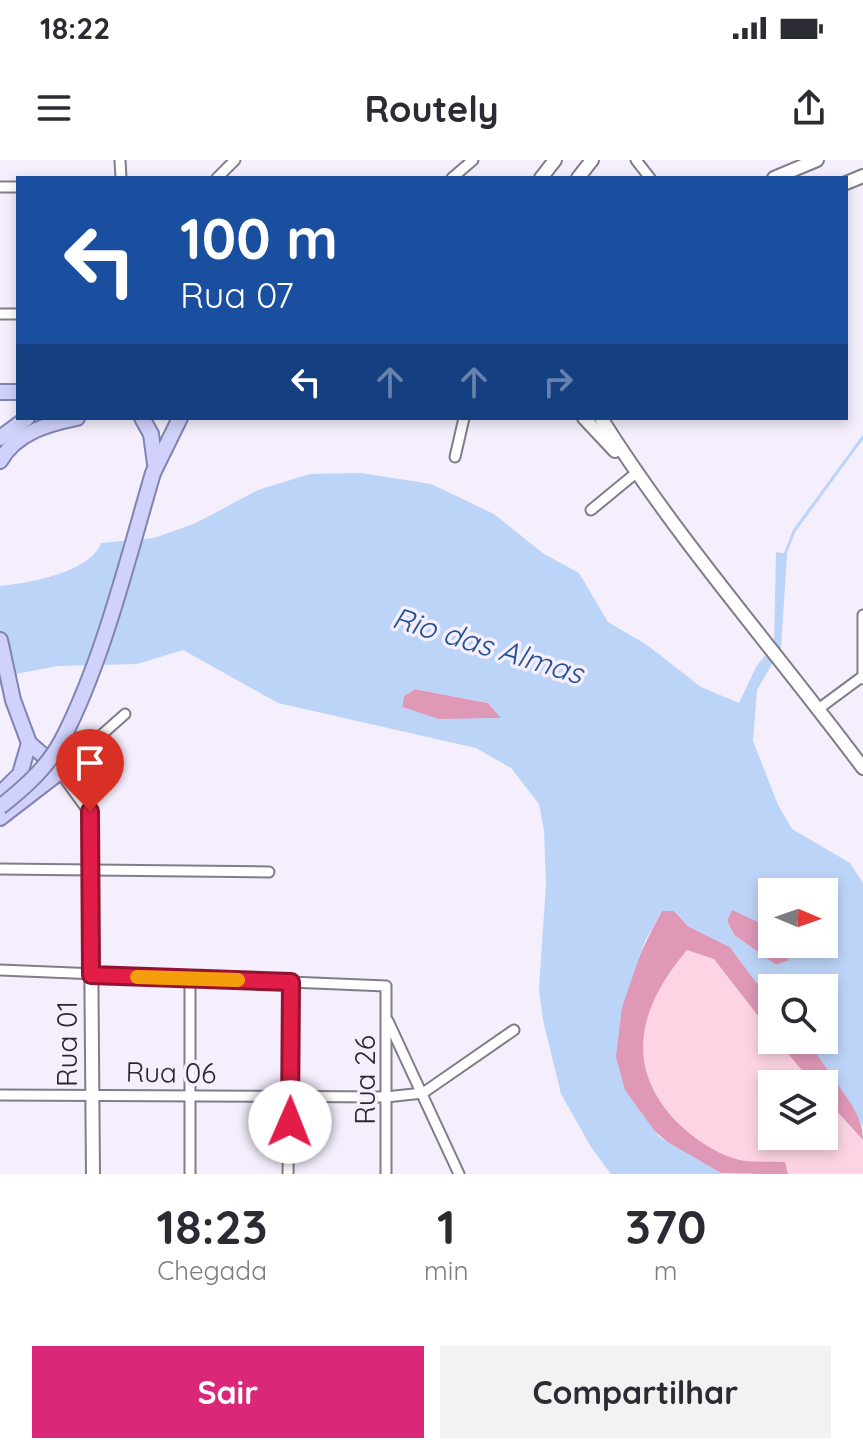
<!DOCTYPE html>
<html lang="pt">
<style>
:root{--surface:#fff;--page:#f2f2f3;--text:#2b2b33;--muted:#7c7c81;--accent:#db2777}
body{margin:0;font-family:Quicksand,sans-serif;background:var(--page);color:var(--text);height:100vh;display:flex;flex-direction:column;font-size:30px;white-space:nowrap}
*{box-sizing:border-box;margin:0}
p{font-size:26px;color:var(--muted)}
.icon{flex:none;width:44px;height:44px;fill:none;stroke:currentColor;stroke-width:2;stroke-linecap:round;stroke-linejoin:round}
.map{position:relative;height:1014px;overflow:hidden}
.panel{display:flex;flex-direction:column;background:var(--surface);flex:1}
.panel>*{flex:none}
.top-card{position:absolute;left:16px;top:16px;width:832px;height:244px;border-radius:0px;box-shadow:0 4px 12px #0003;background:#1a4fa0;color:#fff;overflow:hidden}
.needle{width:52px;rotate:92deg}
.controls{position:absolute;left:758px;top:718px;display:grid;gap:16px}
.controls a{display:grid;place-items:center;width:80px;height:80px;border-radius:0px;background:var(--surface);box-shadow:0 4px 12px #0003;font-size:40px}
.pin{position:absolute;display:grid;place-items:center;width:68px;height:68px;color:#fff;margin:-82px -34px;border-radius:50% 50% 50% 0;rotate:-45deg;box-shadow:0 0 8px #0007}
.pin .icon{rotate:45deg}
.me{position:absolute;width:88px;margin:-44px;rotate:1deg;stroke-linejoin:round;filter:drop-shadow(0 0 6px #0008)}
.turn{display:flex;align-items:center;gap:28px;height:168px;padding:0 32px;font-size:36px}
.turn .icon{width:104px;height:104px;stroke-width:2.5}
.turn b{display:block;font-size:56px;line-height:68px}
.lanes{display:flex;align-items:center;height:76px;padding:0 32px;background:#0003;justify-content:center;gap:40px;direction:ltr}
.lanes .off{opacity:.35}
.eta{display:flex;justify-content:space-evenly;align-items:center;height:136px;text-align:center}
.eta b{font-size:48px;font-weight:700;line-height:56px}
.button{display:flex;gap:16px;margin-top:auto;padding:16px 32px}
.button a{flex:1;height:92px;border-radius:0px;background:var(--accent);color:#fff;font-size:32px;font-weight:700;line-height:92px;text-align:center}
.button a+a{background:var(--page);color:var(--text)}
.status{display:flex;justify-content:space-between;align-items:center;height:56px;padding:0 40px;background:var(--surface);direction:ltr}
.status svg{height:22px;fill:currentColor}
header{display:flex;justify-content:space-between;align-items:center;height:104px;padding:0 32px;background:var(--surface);font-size:36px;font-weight:700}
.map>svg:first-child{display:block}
.green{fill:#fcd4e3}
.forest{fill:#df98b6}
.water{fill:#bcd4f7;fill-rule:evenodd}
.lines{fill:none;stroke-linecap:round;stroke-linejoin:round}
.stream{stroke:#bcd4f7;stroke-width:3}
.street-casing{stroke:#827c89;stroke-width:13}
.secondary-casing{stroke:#827c89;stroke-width:16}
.primary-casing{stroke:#8183b1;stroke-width:18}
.street{stroke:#fff;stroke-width:9}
.secondary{stroke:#fff;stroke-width:12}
.primary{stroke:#d0d2fb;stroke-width:14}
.primary-bridge-casing{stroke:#8183b1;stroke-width:18;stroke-linecap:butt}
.primary-bridge{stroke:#d0d2fb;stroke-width:14}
.route-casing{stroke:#92132f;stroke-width:20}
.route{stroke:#e11d48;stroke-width:14}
.slow{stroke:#f59e0b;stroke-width:14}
.labels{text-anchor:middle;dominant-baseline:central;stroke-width:7;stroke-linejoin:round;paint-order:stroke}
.street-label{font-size:28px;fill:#2b292e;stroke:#f4eefd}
.water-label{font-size:30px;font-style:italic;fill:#225295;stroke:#f4eefd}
</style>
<div class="status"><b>18:22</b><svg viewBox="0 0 49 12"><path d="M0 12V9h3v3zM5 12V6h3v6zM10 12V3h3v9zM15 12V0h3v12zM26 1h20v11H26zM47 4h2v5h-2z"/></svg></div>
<header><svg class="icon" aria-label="menu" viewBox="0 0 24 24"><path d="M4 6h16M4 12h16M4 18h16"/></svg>Routely<svg class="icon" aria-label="share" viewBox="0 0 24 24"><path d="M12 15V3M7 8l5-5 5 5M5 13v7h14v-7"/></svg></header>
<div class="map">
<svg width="863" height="1014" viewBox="0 0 863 1014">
<rect width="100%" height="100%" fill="#f4eefd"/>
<path class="green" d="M687,789L714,799L772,874V880H777L813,924H772V976H824V937L863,980V1014H788L785,1002C769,1001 750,1003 735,999C714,993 689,975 674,959C622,902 642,843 687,789Z"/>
<g class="forest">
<path d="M415,529L488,543L502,558L439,560L402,547L404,536Z"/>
<path d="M732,749C749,754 772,764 772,784H777L790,801L776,805L734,775L727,761Z"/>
<path d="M662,751H674L688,766L730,787L756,822L772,834V874L714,799L687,790C642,843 622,902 674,959C689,975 714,993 736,999C750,1003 770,1001 785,1002L788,1014C769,1014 739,1014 721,1013C675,995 617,950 616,895C615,846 639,793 662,751Z"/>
<path d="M777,880H807C827,909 863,944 863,980L824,937V924H813Z"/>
</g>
<path class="water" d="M361,313L431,324L494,354L544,394L579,413L608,462L647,485L701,527L739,543L756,507L774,484L776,392L787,394L781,488L757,530L753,581L778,645L792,669L850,703L863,723V967L852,945L807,880H824V828H772V834L756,822L730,787L688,766L674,751H662L645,781L622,847L616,897L625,930L659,977L723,1014H611L591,987L561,934L543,860L539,829L546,724L544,670L539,644L511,608L476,588L278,543L183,490L137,504L58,506L0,517V426C28,423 90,413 101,383L154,378L196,363L258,330L310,314ZM415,529L488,543L501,558L439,559L402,547L404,536ZM772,732H824V784H777L789,800L776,805L734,775L727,761L732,750L762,764L772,777Z"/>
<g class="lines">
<path class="stream" d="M784,397L794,371L863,277"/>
<g class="street-casing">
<g id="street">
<path d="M120,0L121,18"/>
<path d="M636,0L650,18"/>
<path d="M217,18L235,0"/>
<path d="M452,18L473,0"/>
<path d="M0,27H18"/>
<path d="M0,154H18"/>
<path d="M455,297L464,258"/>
<path d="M591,350L636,313"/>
<path d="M863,455V519"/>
<path d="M817,550L863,516"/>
<path d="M61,611L125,554"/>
<path d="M0,709L269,712"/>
<path d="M0,810L386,826V1014"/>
<path d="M388,861L459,1014"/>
<path d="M0,935L386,937L423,933L514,870"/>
<path d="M190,1014V819"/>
<path d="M288,1014L291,822"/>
</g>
</g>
<g class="secondary-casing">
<g id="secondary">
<path d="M541,18L555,0"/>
<path d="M578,18L592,0"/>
<path d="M774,18L817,0"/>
<path d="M846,23L863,16"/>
<path d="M584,258L615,291"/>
<path d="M601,258C679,382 776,491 863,608"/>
<path d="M61,611L90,651L93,1014"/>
</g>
</g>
<g class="primary-casing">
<g id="primary">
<path d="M0,232H18"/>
<path d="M142,258L151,274L155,304"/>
<path d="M0,278L27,258"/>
<path d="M0,301C16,273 47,264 77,258"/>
<path d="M153,313L180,258"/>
<path d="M0,480L13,540L29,583L61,611L0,658"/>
<path d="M0,634L20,614L29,583"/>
</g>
</g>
<use href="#street" class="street"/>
<use href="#secondary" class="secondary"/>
<use href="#primary" class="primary"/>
<g class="primary-bridge-casing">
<path id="primary-bridge" d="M0,647C24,628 48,607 62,580C103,501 128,398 153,313"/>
</g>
<use href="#primary-bridge" class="primary-bridge"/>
</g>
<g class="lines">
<g class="route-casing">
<path id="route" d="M90,651L91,815L291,822L290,962"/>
</g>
<use href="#route" class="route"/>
<path class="slow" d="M137,817L238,820"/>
</g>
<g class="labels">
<g class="street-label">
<text transform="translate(66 884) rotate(-90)">Rua 01</text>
<text transform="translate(171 912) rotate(1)">Rua 06</text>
<text transform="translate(364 920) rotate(-90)">Rua 26</text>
</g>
<g class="water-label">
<text transform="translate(488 485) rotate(17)">Rio das Almas</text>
</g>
</g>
</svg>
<div class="controls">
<a><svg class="needle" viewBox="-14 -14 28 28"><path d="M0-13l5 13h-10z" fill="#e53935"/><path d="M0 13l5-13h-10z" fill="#7c7c81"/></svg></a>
<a><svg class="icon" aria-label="search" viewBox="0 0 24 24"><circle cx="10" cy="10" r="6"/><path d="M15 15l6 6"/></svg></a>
<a><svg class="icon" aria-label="layers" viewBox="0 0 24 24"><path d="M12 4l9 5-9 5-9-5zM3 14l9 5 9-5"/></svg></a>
</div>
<div class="pin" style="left:90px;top:651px;background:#d93025"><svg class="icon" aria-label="arrive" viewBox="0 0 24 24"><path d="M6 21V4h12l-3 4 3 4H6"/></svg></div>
<svg class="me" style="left:290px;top:962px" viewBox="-20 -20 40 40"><circle r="19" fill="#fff"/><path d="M0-13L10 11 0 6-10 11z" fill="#e11d48"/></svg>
<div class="top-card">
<div class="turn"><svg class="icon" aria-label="left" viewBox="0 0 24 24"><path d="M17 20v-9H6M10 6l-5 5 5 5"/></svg><div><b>100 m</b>Rua 07</div></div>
<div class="lanes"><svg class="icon" aria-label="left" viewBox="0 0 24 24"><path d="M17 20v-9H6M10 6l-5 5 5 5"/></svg><svg class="icon off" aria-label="ahead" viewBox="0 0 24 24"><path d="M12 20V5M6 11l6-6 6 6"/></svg><svg class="icon off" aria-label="ahead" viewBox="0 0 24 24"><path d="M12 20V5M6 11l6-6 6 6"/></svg><svg class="icon off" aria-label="right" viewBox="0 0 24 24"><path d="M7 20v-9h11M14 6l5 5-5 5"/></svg></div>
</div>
</div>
<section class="panel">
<div class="eta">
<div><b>18:23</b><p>Chegada</p></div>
<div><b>1</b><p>min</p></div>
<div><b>370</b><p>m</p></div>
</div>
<div class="button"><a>Sair</a><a>Compartilhar</a></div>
</section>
